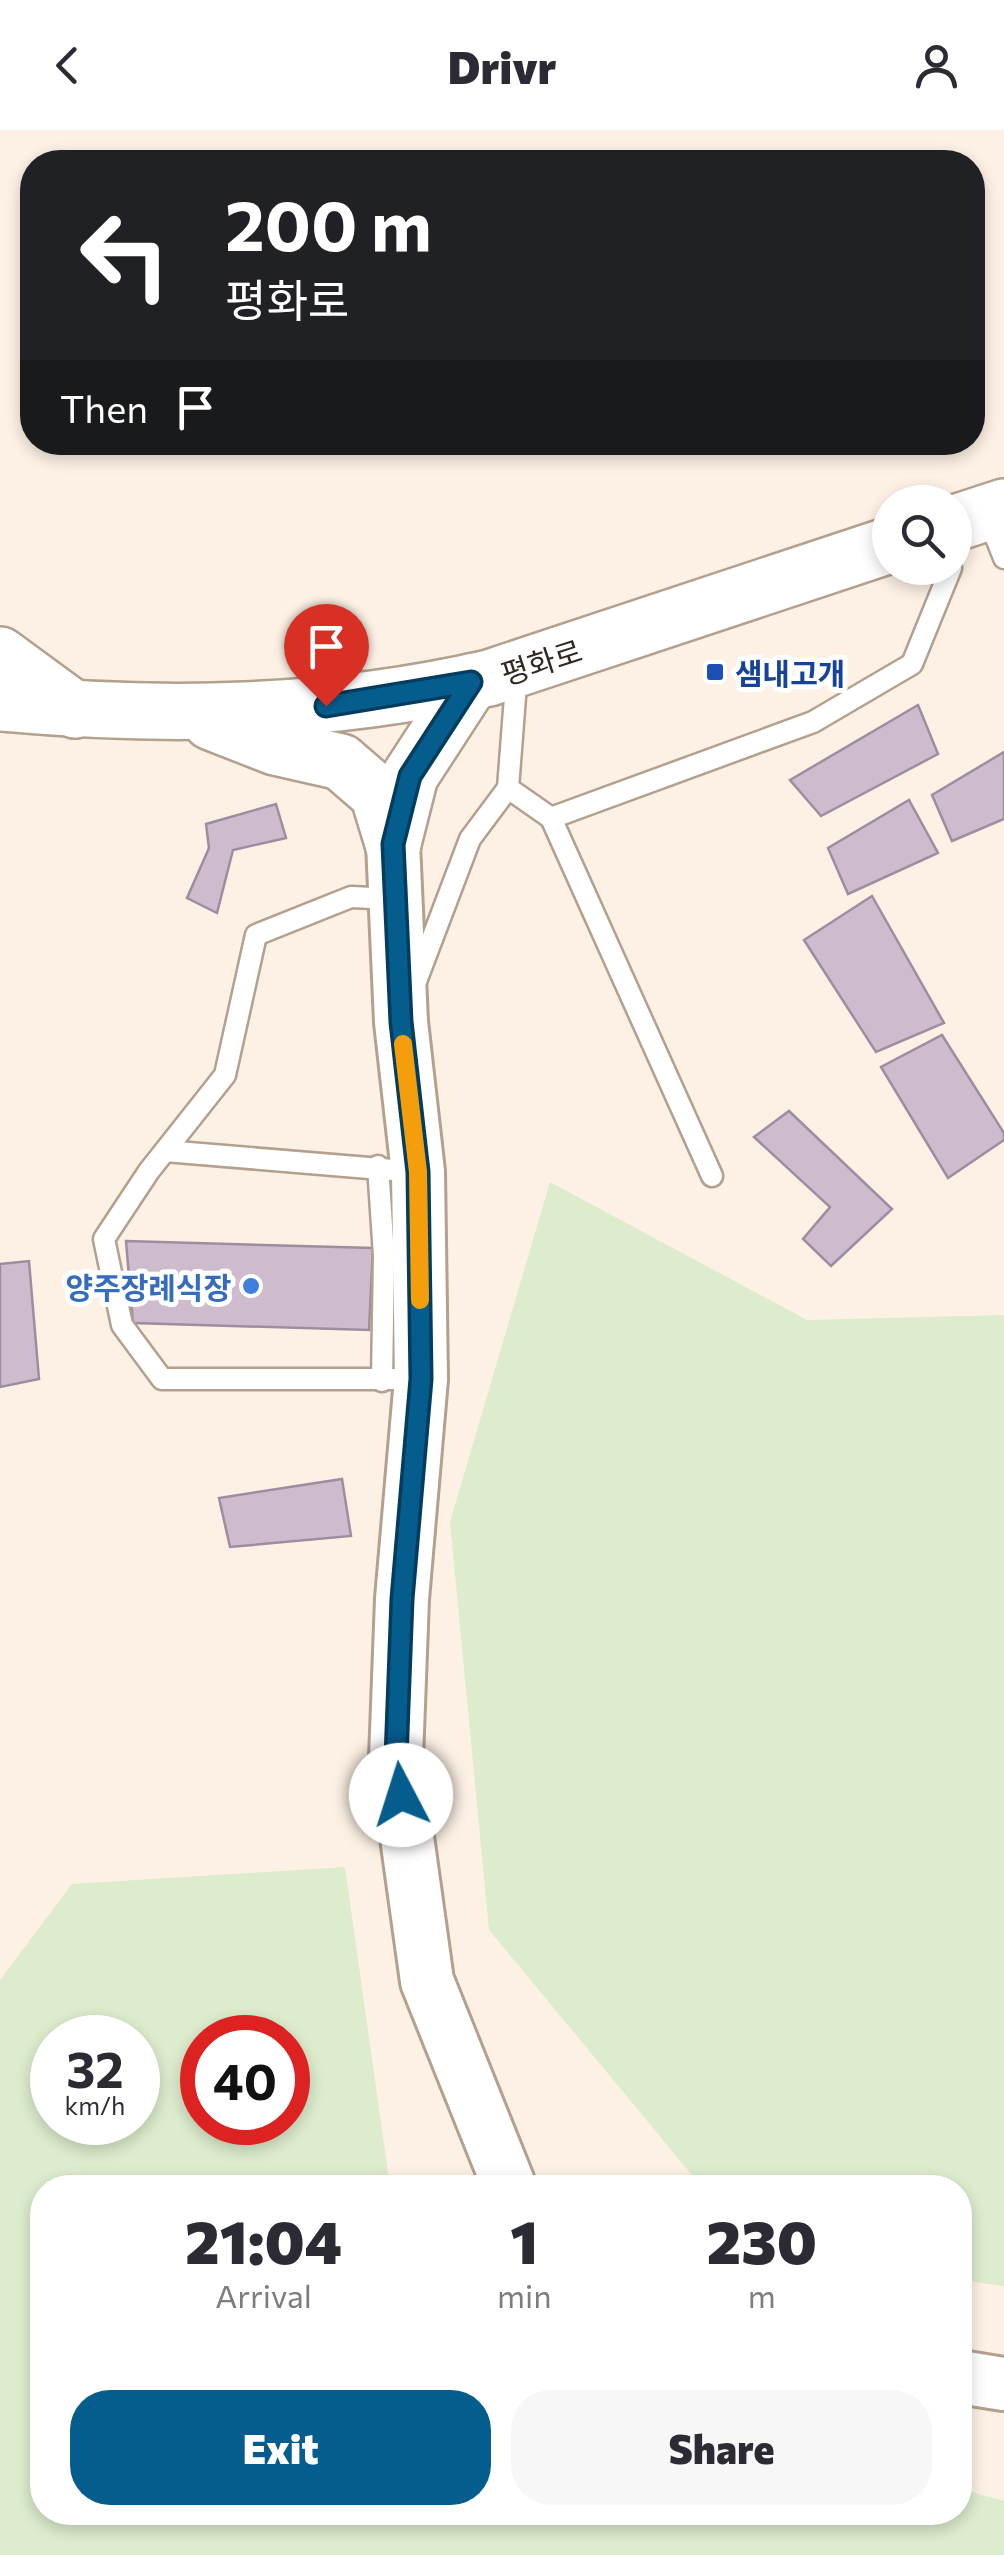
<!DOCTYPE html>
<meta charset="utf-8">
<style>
:root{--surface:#fff;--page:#f7f7f7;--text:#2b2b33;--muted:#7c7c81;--accent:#055d8e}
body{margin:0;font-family:Commissioner,"Noto Sans KR",sans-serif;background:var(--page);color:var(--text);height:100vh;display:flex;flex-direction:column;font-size:38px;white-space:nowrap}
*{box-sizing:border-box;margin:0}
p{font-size:32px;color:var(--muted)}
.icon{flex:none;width:55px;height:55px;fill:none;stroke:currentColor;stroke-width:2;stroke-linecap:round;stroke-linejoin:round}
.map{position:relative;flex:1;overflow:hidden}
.drawer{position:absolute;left:30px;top:2045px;width:942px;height:350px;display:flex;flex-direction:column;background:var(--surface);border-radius:40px;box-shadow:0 5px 15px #0003}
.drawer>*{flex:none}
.top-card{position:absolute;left:20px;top:20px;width:965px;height:305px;border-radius:40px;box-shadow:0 5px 15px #0003;background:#202124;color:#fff;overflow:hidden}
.buttons{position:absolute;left:872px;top:355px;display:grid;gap:20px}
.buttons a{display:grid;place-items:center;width:100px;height:100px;border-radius:50%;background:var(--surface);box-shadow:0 5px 15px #0003;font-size:50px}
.speed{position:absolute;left:30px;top:1885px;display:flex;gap:20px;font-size:50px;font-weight:700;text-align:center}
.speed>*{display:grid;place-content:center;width:130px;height:130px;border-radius:50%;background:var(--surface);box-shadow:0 5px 15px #0003;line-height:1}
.speed small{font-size:25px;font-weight:400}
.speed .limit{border:15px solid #d22;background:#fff;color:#111}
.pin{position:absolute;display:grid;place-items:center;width:85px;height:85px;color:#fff;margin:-102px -42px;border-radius:50% 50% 50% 0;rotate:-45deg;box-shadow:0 0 10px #0007}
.pin .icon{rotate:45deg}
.me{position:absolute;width:110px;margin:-55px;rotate:355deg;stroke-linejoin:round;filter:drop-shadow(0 0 8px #0008)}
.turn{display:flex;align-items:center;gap:35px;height:210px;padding:0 40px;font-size:45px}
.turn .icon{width:130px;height:130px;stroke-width:2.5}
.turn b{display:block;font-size:70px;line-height:85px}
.then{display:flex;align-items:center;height:95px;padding:0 40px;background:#0003;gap:20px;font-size:38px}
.eta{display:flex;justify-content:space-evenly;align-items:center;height:170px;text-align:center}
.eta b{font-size:60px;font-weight:800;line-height:70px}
.action{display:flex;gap:20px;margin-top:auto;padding:20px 40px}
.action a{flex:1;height:115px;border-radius:40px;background:var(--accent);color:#fff;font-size:40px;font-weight:800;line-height:115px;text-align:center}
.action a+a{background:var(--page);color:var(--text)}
header{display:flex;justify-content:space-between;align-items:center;height:130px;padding:0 40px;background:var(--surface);font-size:45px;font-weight:800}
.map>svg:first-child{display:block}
.green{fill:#dceccc;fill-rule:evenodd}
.building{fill:#cebbce;stroke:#9f8c9f;stroke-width:2.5}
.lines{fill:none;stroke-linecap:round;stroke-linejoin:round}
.service-casing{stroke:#b3a08d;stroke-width:25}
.tertiary-casing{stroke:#b3a08d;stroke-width:58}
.secondary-casing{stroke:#b3a08d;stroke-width:60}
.service{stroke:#fff;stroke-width:20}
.tertiary{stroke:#fff;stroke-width:52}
.secondary{stroke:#fff;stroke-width:55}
.route-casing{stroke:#033c5c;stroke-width:25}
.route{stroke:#055d8e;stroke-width:18}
.slow{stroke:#f59e0b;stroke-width:18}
.transit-dot{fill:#1a4fb4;stroke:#fff;stroke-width:4}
.shop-dot{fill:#3f7fe0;stroke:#fff;stroke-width:4}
.labels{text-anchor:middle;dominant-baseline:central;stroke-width:10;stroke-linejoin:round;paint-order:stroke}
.street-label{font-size:30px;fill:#302821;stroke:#fff}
.transit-label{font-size:30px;font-weight:bold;fill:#164399;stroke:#fff;text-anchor:start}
.shop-label{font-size:30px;font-weight:bold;fill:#366cbe;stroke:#fff;text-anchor:end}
</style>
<header><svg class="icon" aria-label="back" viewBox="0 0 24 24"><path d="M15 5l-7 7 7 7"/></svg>Drivr<svg class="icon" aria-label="person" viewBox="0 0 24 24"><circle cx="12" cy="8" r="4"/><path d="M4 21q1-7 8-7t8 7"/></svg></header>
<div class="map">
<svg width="1004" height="2425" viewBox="0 0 1004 2425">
<rect width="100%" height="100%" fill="#fdf1e5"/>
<g class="green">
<path d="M550,1052L807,1190L1004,1185V2156L960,2150V2058L702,2057L489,1800L450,1392Z"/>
<path d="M345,1737L390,2057L42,2058V2382H960V2359L1004,2371V2425H0V1850L72,1754ZM52,1908H138V1992H52ZM202,1908H288V1992H202Z"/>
</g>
<g class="building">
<path d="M918,575L938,624L821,686L790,650Z"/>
<path d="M1004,622V689L952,711L932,665Z"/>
<path d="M909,670L938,723L848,764L828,718Z"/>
<path d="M276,674L286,708L233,720L217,783L187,768L209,718L206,694Z"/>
<path d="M872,766L944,893L876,922L804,810Z"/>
<path d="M942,905L1004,1003V1010L948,1048L881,937Z"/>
<path d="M789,981L892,1079L831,1136L803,1109L830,1077L754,1007Z"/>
<path d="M126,1111L373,1118L369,1200L133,1193Z"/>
<path d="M29,1131L39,1249L0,1257V1134Z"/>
<path d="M342,1349L351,1406L230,1417L219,1368Z"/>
</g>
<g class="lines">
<g class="service-casing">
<g id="service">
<path d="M987,385L1004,428"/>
<path d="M508,658L551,688L712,1046"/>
<path d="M551,688L813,592L912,534L951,438"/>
<path d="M395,769L351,767L256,805L225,945L149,1041L104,1109L122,1195L162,1249H419"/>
<path d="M415,854L470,709L508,658L517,541"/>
<path d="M165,1021L417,1042"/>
<path d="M378,1036L384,1126L382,1251"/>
</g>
</g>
<g class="tertiary-casing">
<g id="tertiary">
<path d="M393,713L401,892L418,1042L421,1249L402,1469L396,1628L427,1851L510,2058"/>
<path d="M960,2247L1004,2254"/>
</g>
</g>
<g class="secondary-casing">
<g id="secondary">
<path d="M955,393L1004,377"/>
<path d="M0,525L75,580"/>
<path d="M0,573C166,588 326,585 489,548L890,415"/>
<path d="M211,592L275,617L341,632L378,664L393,713"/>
<path d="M393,713L410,646L471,552"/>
</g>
</g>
<use href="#service" class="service"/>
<use href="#tertiary" class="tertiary"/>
<use href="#secondary" class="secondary"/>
</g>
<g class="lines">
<g class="route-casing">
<path id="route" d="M326,576L471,552L410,646L393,714L401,892L418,1042L421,1249L402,1469L396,1628L401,1665"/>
</g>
<use href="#route" class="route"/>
<path class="slow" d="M403,914L418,1042L420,1170"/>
</g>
<rect class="transit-dot" x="705" y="532" width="20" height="20" rx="5"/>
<circle class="shop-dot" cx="251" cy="1156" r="10"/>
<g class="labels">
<g class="street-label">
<text transform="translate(541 531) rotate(-18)">평화로</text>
</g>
<g class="transit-label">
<text x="735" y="542">샘내고개</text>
</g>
<g class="shop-label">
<text x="231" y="1156">양주장례식장</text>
</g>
</g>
</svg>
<div class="buttons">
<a><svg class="icon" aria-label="search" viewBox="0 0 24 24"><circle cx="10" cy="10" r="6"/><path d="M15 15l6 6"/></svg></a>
</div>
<div class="speed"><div>32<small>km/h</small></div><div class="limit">40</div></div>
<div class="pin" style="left:326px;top:576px;background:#d93025"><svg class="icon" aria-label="arrive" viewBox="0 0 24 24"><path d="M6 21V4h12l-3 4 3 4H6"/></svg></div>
<svg class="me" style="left:401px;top:1665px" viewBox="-20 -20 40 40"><circle r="19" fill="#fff"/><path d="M0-13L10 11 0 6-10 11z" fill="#055d8e"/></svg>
<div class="top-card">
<div class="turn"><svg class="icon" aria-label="left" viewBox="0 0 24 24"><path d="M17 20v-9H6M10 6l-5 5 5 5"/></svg><div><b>200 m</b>평화로</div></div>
<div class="then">Then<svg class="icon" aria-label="arrive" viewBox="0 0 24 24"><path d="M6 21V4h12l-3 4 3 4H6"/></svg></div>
</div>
<section class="drawer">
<div class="eta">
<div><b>21:04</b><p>Arrival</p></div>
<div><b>1</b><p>min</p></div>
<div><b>230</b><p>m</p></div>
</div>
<div class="action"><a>Exit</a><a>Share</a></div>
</section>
</div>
